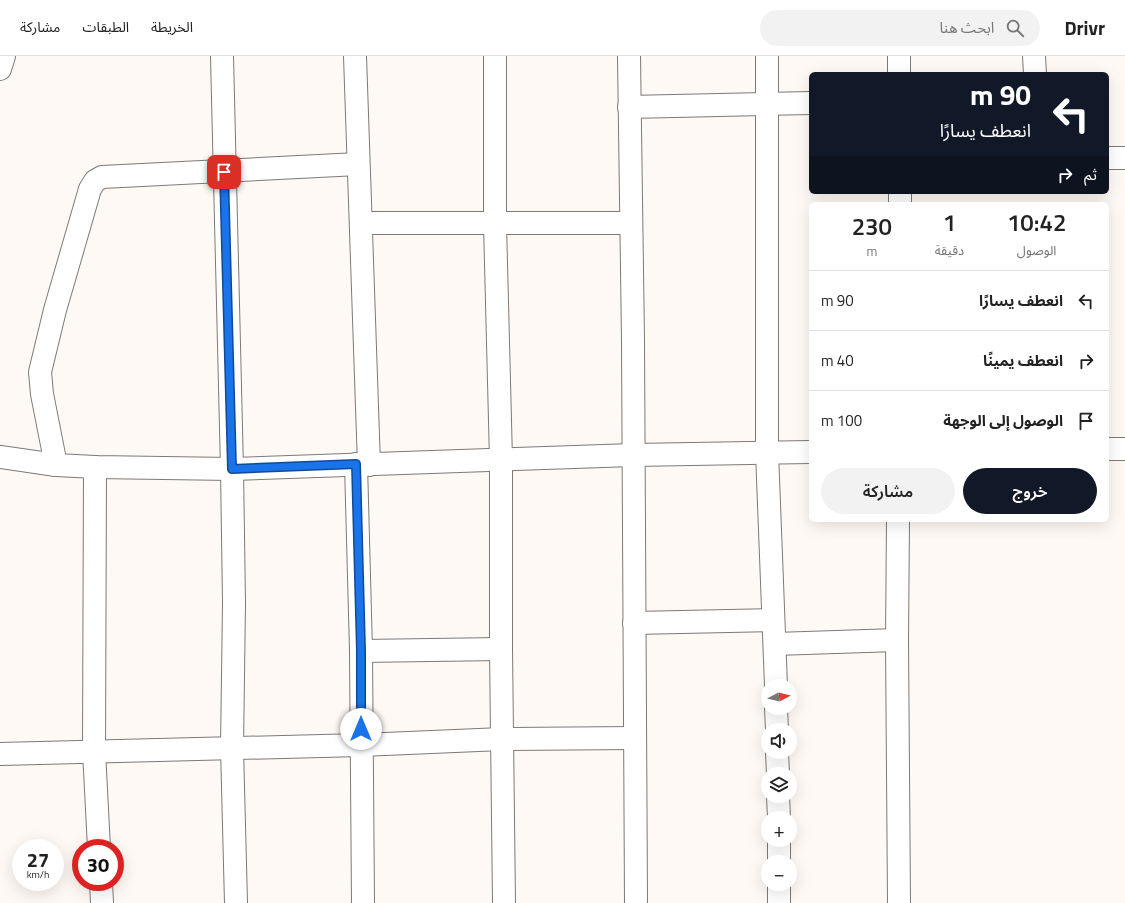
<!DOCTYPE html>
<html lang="ar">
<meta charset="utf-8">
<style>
:root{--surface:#fff;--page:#f2f2f2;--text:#222;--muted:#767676;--line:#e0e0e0;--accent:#111827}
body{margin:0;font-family:"Titillium Web","Noto Sans Arabic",sans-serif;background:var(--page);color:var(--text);direction:rtl;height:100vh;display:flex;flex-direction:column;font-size:15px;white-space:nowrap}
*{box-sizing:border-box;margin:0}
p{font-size:13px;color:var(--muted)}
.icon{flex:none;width:22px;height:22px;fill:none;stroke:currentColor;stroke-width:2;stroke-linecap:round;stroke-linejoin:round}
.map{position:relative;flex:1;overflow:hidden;direction:ltr}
.drawer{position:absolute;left:809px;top:146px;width:300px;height:320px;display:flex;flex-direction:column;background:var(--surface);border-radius:6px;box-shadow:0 4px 16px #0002;direction:rtl}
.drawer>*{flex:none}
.guide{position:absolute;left:809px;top:16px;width:300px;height:122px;border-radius:6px;box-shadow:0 4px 16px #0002;direction:rtl;background:#111827;color:#fff;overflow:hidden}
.needle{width:26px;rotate:83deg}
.tools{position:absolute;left:761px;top:623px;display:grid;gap:8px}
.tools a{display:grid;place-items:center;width:36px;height:36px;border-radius:50%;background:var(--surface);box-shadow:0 4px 16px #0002;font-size:20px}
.speed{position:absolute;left:12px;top:783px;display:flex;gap:8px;font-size:20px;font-weight:700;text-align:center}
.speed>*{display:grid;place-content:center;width:52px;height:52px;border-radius:50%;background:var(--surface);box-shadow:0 4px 16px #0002;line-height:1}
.speed small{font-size:10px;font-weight:400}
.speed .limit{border:6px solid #d22;background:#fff;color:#111}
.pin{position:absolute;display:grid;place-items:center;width:34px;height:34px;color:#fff;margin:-17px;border-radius:8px;box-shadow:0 2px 6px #0006}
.me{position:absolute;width:44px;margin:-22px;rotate:0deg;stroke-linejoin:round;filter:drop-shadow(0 0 3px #0008)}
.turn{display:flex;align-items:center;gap:14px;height:84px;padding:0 12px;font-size:18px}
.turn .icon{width:52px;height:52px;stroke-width:2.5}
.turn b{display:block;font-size:28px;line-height:34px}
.then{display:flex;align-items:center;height:38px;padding:0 12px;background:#0003;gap:8px;font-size:15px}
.eta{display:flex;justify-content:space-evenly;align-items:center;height:68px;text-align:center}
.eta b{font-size:24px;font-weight:600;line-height:28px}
.action{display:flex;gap:8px;margin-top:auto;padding:8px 12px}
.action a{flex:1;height:46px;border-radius:24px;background:var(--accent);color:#fff;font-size:16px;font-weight:600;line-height:46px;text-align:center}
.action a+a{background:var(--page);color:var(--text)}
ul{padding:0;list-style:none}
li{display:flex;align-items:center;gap:12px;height:60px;padding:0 12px;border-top:1px solid var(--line)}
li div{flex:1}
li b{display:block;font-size:15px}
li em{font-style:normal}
header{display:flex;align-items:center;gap:24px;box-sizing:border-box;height:56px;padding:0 20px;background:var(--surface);border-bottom:1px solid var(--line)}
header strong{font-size:19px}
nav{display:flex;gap:22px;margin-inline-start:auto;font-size:14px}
.search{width:280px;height:36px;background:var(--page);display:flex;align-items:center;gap:10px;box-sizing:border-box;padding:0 14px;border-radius:22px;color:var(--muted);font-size:15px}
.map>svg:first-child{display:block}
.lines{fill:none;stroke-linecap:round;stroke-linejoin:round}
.minor-casing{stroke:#7d7976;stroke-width:24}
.minor{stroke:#fff;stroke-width:22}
.route-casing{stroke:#114b97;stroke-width:10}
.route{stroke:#1a73e8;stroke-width:7}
</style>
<header>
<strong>Drivr</strong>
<div class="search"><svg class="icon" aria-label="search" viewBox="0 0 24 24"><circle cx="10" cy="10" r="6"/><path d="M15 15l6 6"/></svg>ابحث هنا</div>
<nav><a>الخريطة</a><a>الطبقات</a><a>مشاركة</a></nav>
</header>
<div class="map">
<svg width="1125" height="847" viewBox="0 0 1125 847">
<rect width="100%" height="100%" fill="#fff9f6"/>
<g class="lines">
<g class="minor-casing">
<g id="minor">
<path d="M222,0L232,413L234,547L232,692L236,847"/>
<path d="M355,0L369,409"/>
<path d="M495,0V168L501,404V593L504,847"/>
<path d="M629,0L633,285L636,847"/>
<path d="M767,0V396L776,630"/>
<path d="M899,0V18"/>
<path d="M1034,0L1035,18"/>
<path d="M0,13L4,0"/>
<path d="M629,51L811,47"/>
<path d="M1107,102H1125"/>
<path d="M900,136V148"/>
<path d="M361,167H630"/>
<path d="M1107,393H1125"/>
<path d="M0,401L56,409L95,411L232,413L633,399L811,396"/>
<path d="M356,408L361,595L363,847"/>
<path d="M56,409L42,338L40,316L55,254L90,133L95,125L102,121L358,108"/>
<path d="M95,411L94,695L99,792"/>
<path d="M898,464L897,584L899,847"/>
<path d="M634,567L773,564"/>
<path d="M775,588L897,584"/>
<path d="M361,595L501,593"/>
<path d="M776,652L777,674"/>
<path d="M777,696L778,718"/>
<path d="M0,698L361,689L502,683L635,682"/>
<path d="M778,740L779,762"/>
<path d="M779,784V806"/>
<path d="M101,826L102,847"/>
<path d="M779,847V828"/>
</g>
</g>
<use href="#minor" class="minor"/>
</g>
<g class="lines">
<g class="route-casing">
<path id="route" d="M224,116L232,413L356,408L361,595V673"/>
</g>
<use href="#route" class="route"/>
</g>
</svg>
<div class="tools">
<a><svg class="needle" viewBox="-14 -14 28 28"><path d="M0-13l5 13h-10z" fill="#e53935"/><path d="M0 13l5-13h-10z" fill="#767676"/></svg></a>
<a><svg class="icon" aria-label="sound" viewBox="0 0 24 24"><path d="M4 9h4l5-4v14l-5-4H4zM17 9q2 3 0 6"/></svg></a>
<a><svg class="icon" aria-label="layers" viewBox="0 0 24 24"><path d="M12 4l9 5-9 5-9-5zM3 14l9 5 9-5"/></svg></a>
<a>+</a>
<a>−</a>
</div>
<div class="speed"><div>27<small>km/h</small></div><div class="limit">30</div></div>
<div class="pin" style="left:224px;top:116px;background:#d93025"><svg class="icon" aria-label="arrive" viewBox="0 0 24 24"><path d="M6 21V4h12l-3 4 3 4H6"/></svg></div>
<svg class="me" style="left:361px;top:673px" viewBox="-20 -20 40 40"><circle r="19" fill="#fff"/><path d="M0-13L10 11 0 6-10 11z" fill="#1a73e8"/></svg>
<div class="guide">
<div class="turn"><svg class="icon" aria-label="left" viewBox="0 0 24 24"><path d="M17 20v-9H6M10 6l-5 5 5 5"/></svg><div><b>90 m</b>انعطف يسارًا</div></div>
<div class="then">ثم<svg class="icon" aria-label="right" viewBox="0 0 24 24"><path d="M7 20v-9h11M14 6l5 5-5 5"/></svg></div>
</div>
<section class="drawer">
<div class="eta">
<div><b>10:42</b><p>الوصول</p></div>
<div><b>1</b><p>دقيقة</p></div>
<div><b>230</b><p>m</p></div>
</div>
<ul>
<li><svg class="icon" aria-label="left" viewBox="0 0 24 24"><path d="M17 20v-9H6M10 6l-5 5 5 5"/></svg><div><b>انعطف يسارًا</b></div><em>90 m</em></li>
<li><svg class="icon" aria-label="right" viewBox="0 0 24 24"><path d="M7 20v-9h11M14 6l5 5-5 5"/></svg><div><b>انعطف يمينًا</b></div><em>40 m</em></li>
<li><svg class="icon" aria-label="arrive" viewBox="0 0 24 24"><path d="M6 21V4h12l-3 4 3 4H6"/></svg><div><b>الوصول إلى الوجهة</b></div><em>100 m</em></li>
</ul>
<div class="action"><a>خروج</a><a>مشاركة</a></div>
</section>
</div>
